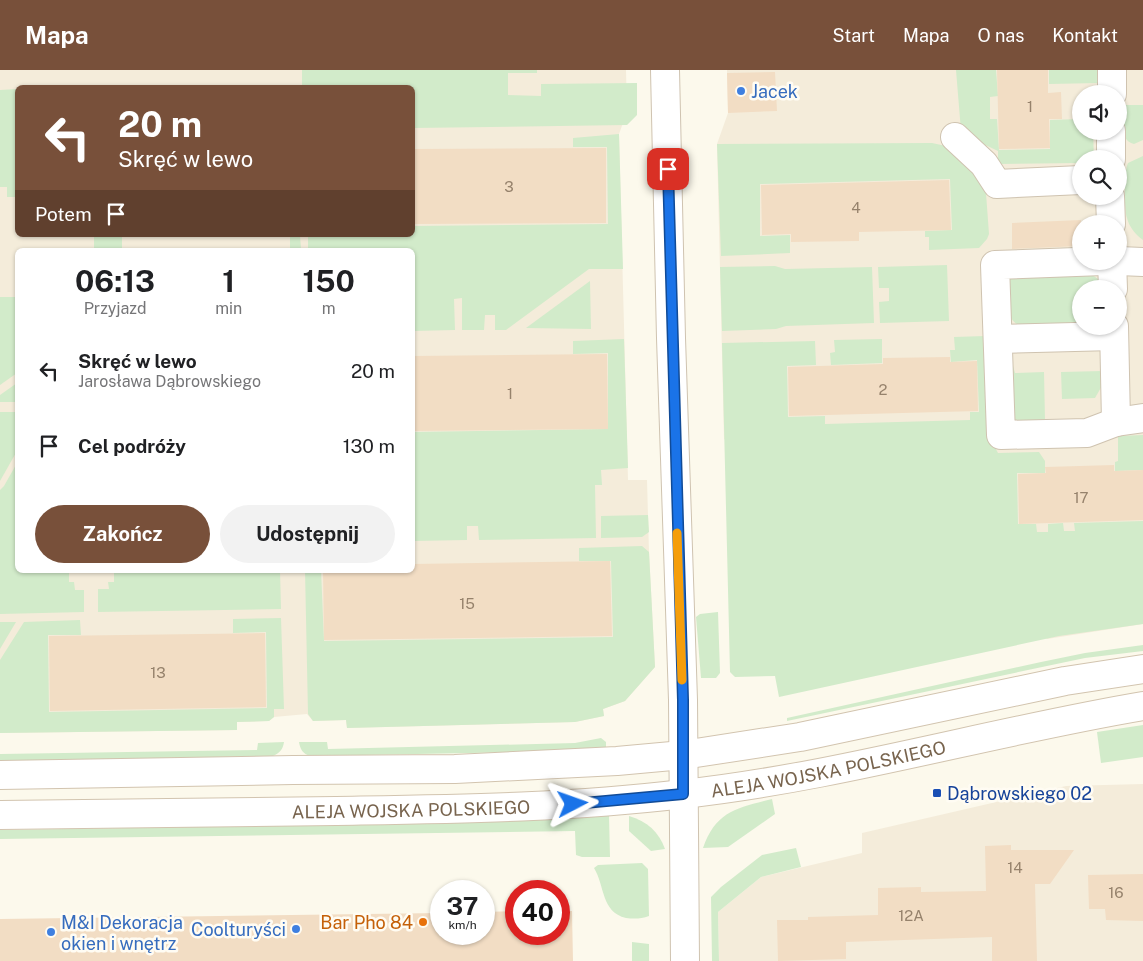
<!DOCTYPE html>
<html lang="pl">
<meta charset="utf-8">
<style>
:root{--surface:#fff;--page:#f2f2f2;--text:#202124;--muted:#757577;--accent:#78503a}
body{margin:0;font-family:"Public Sans",sans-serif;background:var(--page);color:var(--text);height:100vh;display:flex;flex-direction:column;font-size:19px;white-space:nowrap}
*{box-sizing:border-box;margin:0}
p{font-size:16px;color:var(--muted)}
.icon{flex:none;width:28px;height:28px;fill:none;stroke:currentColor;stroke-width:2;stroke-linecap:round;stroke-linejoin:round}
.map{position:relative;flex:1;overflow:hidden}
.drawer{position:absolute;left:15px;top:178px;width:400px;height:325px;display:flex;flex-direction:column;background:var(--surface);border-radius:8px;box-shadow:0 1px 4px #0004}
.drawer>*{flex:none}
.hud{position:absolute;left:15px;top:15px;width:400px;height:152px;border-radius:8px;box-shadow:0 1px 4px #0004;background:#78503a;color:#fff;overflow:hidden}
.tools{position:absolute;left:1072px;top:15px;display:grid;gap:10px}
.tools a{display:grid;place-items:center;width:55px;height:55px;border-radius:50%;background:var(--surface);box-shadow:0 1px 4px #0004;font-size:25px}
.speed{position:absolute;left:430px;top:810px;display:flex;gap:10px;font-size:25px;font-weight:700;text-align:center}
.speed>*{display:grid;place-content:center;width:65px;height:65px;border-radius:50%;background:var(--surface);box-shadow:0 1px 4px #0004;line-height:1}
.speed small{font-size:12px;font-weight:400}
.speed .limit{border:8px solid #d22;background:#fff;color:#111}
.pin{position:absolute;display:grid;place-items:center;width:42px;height:42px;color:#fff;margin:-21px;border-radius:10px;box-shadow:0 2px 8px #0006}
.me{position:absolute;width:55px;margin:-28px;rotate:86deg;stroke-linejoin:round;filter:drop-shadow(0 0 4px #0008)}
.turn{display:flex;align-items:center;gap:18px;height:105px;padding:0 20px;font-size:22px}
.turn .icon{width:65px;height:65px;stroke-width:2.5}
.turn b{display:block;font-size:35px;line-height:42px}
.then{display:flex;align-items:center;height:48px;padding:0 20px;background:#0003;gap:10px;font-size:19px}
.eta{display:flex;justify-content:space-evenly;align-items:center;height:85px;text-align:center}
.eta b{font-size:30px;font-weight:700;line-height:35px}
.cta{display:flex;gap:10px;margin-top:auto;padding:10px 20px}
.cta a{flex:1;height:58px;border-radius:30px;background:var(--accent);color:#fff;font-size:20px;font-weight:700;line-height:58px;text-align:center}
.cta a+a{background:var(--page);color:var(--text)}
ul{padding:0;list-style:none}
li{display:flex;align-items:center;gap:15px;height:75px;padding:0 20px}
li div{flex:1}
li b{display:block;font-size:19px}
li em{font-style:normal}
header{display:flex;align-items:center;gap:30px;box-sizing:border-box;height:70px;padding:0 25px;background:var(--accent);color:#fff}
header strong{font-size:24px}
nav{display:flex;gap:28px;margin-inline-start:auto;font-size:18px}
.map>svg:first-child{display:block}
.residential{fill:#f4ecda;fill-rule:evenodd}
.green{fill:#d2ebca}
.building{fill:#f2ddc4}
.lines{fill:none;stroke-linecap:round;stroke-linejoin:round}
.street-casing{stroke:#cfc3b0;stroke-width:30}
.secondary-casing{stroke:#d2c4af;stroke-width:30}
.street{stroke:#fff;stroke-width:28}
.secondary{stroke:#fff;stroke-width:28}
.route-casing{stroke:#114b97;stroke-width:12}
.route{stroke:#1a73e8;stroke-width:9}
.slow{stroke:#f59e0b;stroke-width:9}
.shop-dot{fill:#3f7fe0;stroke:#fffcf3;stroke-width:2}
.transit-dot{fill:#1a4fb4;stroke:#fffcf3;stroke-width:2}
.food-dot{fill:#e8710a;stroke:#fffcf3;stroke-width:2}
.labels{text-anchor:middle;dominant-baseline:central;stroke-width:5;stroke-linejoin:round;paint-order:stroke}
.number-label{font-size:15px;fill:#96826c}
.shop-label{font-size:18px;fill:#366cbe;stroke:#fffcf3;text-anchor:start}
.street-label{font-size:18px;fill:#78644e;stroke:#fffcf3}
.transit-label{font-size:18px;fill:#164399;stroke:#fffcf3;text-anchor:start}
.food-label{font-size:18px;fill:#c56008;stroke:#fffcf3;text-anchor:end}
</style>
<header>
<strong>Mapa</strong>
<nav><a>Start</a><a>Mapa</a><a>O nas</a><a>Kontakt</a></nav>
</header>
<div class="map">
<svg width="1143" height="891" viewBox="0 0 1143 891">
<rect width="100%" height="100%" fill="#fcf9ec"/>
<g class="residential">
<path d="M0,0H626L627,42L619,64L628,410H647L649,482L655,597L625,631L603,639L604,646L575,652L347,658L346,650L313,651L307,644L274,647L269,651L237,652V660L0,663ZM18,18H412V165H18ZM18,180H412V500H18Z"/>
<path d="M727,0H1143V554L1047,569L724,369L717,74L728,43ZM1081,24H1119V61H1081ZM1081,89H1119V126H1081ZM1081,154H1119V191H1081ZM1081,219H1119V256H1081Z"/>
<path d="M1143,714V891H719L718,842L761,807L862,783V763L1066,716Z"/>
</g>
<g class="green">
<path d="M302,0H537V3H508V25L541,26V14L637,13V45L627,55L413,58L412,18L302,17Z"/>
<path d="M956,0H996L998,26L990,27V49H997L999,80L1050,79V50L1081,49V61H1093L1094,89H1081V93L998,94V81L977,71L961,61Z"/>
<path d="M1049,0H1103L1100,13L1049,14Z"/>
<path d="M17,19V127H7V117H0V20Z"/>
<path d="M1123,35H1143V70L1134,74C1118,70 1123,48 1123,35Z"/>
<path d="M619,64L623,199H589L506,260H495V245H485L484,260H462V228L454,229L455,260L413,261L412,180H308V165H412L413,156L608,154L607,77H573V68Z"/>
<path d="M932,73L946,76L982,111L986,123L989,164L987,169L979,178L929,180V167H925V161L952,160L950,109L760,114V166L790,165V183L721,186L717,74Z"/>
<path d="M1143,86V170C1136,165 1129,157 1127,148C1124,139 1124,101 1128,93Z"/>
<rect x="94" y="165" width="28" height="15"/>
<path d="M290,165H300L301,180H290Z"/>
<path d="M947,195L949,251L880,253L879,232L889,231V218H879L878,197Z"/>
<path d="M775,196L785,199L872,197L874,253L786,256L776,259L722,261L720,197Z"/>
<path d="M1091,204L1098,209L1100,219H1081V254L1020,256C1003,247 1005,225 1002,207Z"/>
<path d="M590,211L591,259L526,258Z"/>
<path d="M0,227H18L17,303L0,315Z"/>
<path d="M985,266L991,355L987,362L998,383L1039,382L1045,391V403H1017L1018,454H1036L1037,462H1048V454L1063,453L1064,461H1075L1074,453L1143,451V554L1059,566L779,627L775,606L735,607L730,602L722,273L815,271L816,295L787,296L788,347L825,346V354L970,350V342H979L977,290L951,292L950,280H955L954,267Z"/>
<path d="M624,269L628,398L601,400L602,415H595L596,468L479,470L478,456H467V470L413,471V362L608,359V283L573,284V271Z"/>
<path d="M882,269V293L831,295L830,283L835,282L834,270Z"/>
<path d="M1004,296H1013L1015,303L1044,302L1045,350L1008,351Z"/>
<path d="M1102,301L1103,314L1095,328L1062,329L1061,302Z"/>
<path d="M17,313V332H0V325Z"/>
<path d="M0,342H17V381L0,411Z"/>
<path d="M1143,365V400L1115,401V392L1118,391V366Z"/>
<path d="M17,393L18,500H69V512H74L75,520H84V542L0,544V420L4,416Z"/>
<path d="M648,445L649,462L642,467L601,468V446Z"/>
<path d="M642,476L649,482L655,597L625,631L603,639L604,646L575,652L347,658L346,650L313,651L308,644L305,500H321L324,571L613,567L611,491H579V478Z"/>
<path d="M114,500H280L281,539L98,542V519H109L108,512H114Z"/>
<path d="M718,542L720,603L716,608H701L696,547L700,544Z"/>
<path d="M281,548L284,639H274V647L269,651L237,652V660L0,663V590L24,552L80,550L81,565H48L49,642L267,638L266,562L233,563V549Z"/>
<path d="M0,552H16L0,579Z"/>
<path d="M1143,575V581L1085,588L787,651V648L1041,592L1085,583Z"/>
<path d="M1143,655V687L1101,693L1097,662Z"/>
<path d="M601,668L606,672V677L517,682L310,686C303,684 300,679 299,672H327L328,679L575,673Z"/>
<path d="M284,672C283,679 280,683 273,686L0,691V684L257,680L258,673Z"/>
<path d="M772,729L775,744L728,777L703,778C716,741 737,738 772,729Z"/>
<path d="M609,745L610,787H582L576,785L575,761L0,769V760L391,754L558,749Z"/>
<path d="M629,746C647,751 659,762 665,779L651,781L629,761Z"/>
<path d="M796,778L801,797L761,807L718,842L719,891H712L711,827L721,817L762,785Z"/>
<path d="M642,793L648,799L649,846C641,849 634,849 626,848C601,842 605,816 594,798L598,795Z"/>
<path d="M632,872L649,874V891H632Z"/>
</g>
<g class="building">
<path d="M997,0H1048V23L1061,22L1062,49H1049L1050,78L999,79Z"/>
<path d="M775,2L777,41L728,43L727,3Z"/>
<path d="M606,78V153L412,154V79Z"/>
<path d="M949,110L951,160L859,162V171L791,172V164L762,165L761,115Z"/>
<path d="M1081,150V176L1012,179V153Z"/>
<path d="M607,284L608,359L412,361V286Z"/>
<path d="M950,287V292L977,291L978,341L789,346L788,297L883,294V288Z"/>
<path d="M1114,395V401L1143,400V450L1019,454L1018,404L1046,403L1045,397Z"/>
<path d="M610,491L612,566L324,570L323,500H412V494Z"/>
<path d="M265,563L266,637L50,641L49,566Z"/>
<path d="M1011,775V780H1074L1050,814H1035L1037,891H992V867L846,872V889L778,891L777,850H808V847L878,845V818L921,817V822L986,821L985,776Z"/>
<path d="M1143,804V851L1106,850L1105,839H1089L1088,805Z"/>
<path d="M516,841V864H559V841H572L573,891H0V849L441,843V864H484V842Z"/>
</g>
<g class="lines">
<g class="street-casing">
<g id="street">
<path d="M665,0L671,268L683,630L685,891"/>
<path d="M1112,24V0"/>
<path d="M955,67L984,94L997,114L1081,110"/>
<path d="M1111,89V61"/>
<path d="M1110,126L1111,154"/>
<path d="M1103,191L995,195L1001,365L1087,363L1116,352L1143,348"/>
<path d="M1112,191L1113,219"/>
<path d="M1119,191L1143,192"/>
<path d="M1114,256L1116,352"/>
<path d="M998,269L1114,266"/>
</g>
</g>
<g class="secondary-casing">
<g id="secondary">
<path d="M0,705L293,700L455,699L617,691L683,685L800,667L1065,611L1143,599"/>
<path id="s1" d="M0,745C112,744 224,742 336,741C452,739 567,738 683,724C838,707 989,662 1143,636"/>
</g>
</g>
<use href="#street" class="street"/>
<use href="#secondary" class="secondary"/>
</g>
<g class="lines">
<g class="route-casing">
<path id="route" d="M573,734L683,724V630L668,99"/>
</g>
<use href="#route" class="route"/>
<path class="slow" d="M677,463L682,610"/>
</g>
<g class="shop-dot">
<circle cx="741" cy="21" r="5"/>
<circle cx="296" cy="859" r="5"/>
<circle cx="51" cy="862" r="5"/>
</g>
<rect class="transit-dot" x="932" y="718" width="10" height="10" rx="2.5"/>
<circle class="food-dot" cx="423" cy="852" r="5"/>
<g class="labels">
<g class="number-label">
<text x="1030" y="36">1</text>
<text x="509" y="116">3</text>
<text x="856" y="137">4</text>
<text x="883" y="319">2</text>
<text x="510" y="323">1</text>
<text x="1081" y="427">17</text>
<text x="467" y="533">15</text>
<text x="158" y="602">13</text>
<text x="1015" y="797">14</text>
<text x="1116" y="822">16</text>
<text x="911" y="845">12A</text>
</g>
<g class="shop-label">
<text x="751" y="21">Jacek</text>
<text x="61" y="852">M&amp;I Dekoracja<tspan x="61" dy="21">okien i wnętrz</tspan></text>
<text x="286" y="859" text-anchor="end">Coolturyści</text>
</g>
<g class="street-label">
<text stroke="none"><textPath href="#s1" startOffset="831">ALEJA WOJSKA POLSKIEGO</textPath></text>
<text stroke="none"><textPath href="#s1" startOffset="411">ALEJA WOJSKA POLSKIEGO</textPath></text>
</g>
<g class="transit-label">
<text x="947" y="723">Dąbrowskiego 02</text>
</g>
<g class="food-label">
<text x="413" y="852">Bar Pho 84</text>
</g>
</g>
</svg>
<div class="tools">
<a><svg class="icon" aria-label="sound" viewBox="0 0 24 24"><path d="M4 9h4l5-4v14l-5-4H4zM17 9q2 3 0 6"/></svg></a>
<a><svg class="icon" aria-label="search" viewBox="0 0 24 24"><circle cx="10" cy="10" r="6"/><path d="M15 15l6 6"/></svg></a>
<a>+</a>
<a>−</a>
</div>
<div class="speed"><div>37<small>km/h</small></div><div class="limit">40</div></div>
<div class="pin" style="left:668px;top:99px;background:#d93025"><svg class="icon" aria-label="arrive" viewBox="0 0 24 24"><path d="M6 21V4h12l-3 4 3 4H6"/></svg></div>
<svg class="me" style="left:573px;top:734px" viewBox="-20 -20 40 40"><path d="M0-17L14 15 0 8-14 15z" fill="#1a73e8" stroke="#fff" stroke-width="4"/></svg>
<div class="hud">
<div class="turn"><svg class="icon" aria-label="left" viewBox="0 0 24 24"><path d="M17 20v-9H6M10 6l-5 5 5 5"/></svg><div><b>20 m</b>Skręć w lewo</div></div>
<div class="then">Potem<svg class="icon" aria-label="arrive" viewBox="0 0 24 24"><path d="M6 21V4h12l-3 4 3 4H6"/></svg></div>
</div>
<section class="drawer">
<div class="eta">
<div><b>06:13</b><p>Przyjazd</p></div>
<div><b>1</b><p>min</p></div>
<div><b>150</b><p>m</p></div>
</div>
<ul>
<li><svg class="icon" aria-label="left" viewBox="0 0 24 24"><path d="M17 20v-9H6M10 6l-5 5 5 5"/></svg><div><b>Skręć w lewo</b><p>Jarosława Dąbrowskiego</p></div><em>20 m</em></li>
<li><svg class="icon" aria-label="arrive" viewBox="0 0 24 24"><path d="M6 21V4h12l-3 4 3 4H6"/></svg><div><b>Cel podróży</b></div><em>130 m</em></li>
</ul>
<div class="cta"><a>Zakończ</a><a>Udostępnij</a></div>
</section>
</div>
